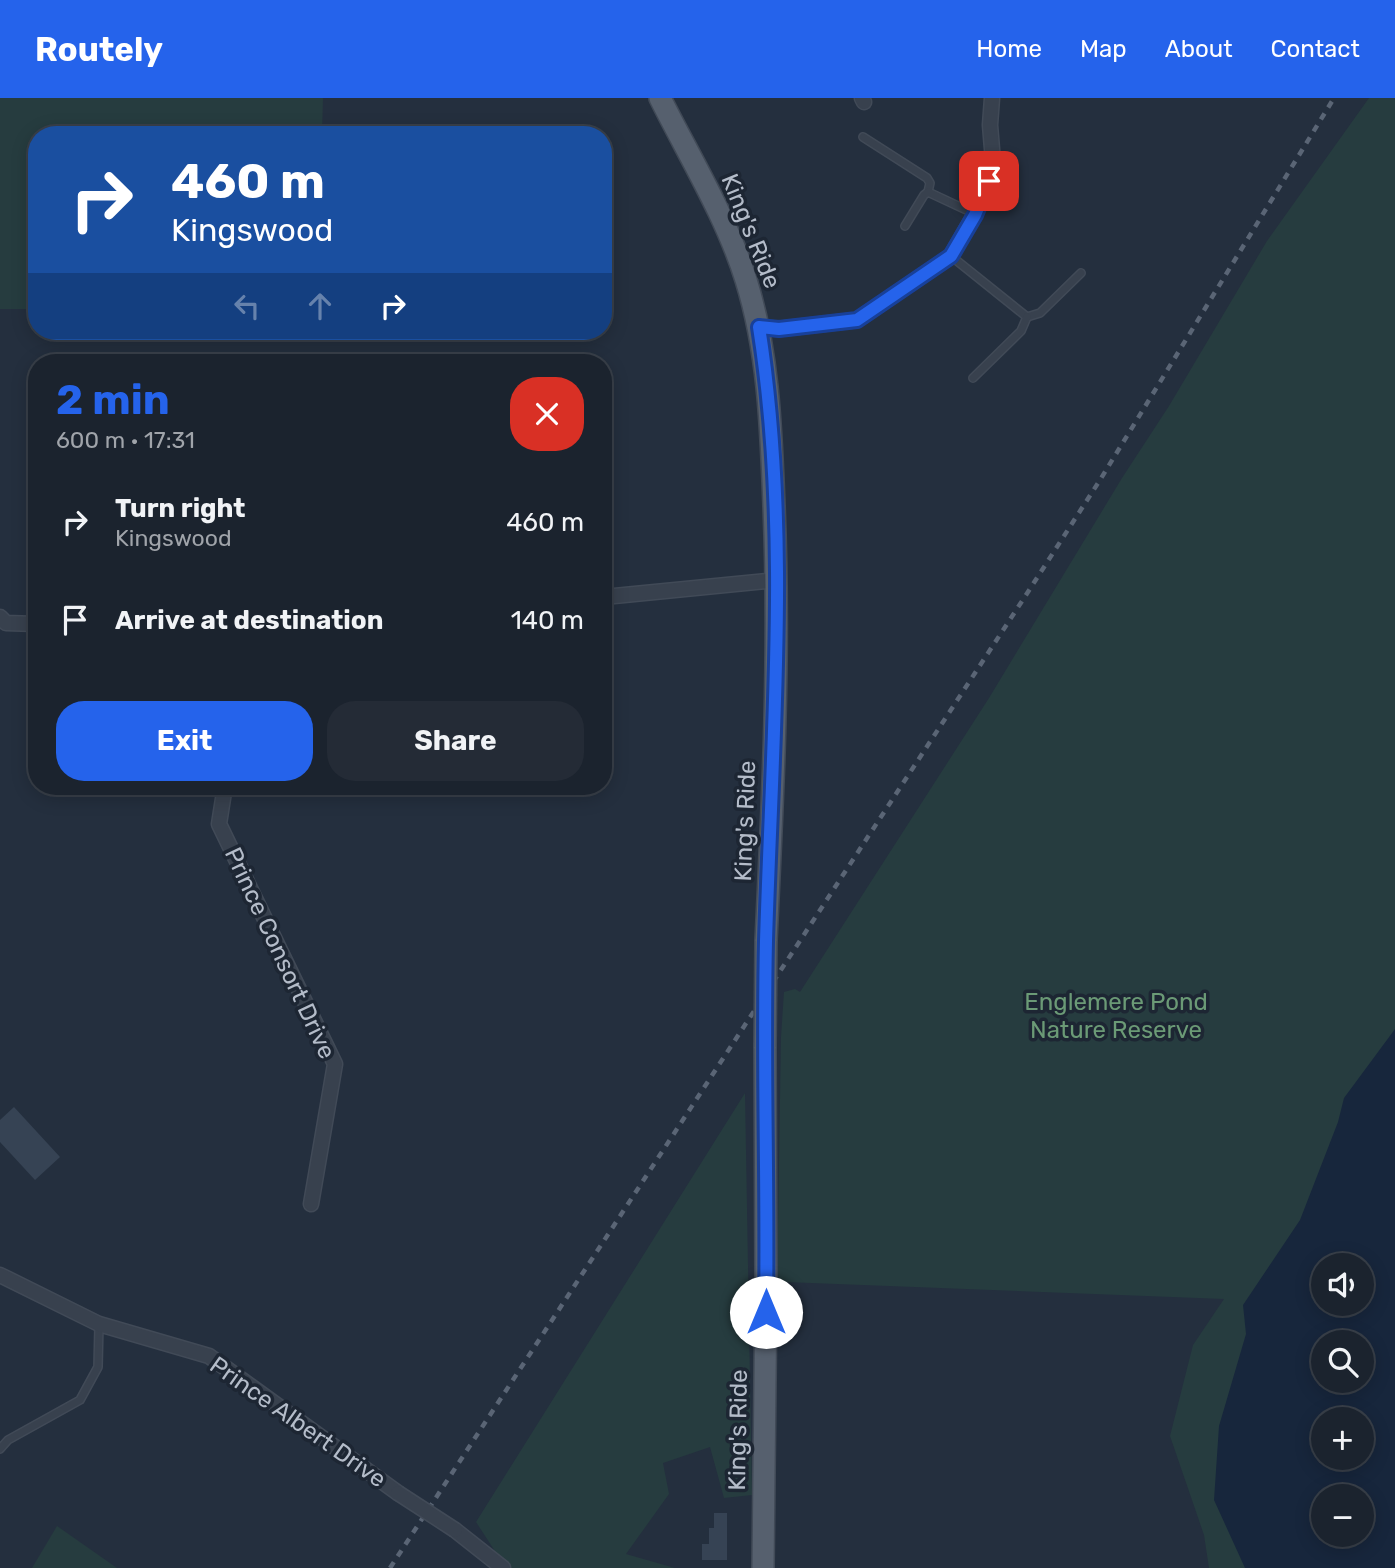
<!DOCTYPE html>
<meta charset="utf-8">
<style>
:root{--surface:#1b232e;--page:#242b36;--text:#f1f3f6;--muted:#a0a4aa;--line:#39404a;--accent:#2563eb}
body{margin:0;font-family:Rubik,sans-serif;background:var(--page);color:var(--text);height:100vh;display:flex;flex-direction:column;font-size:26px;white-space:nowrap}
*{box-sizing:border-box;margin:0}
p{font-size:23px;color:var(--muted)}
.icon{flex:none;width:38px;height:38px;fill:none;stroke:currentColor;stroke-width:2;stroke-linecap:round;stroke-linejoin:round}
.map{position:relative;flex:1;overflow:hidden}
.side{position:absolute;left:28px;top:256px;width:584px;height:441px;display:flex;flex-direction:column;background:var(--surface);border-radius:28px;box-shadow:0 4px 18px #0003,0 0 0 2px var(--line)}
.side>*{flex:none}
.banner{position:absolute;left:28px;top:28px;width:584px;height:214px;border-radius:28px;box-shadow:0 4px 18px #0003,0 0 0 2px var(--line);background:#1a4fa0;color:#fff;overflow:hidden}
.fabs{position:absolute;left:1311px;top:1155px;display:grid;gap:14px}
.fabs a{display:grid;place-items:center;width:63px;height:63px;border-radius:50%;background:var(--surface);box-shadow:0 4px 18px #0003,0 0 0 2px var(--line);font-size:35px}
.pin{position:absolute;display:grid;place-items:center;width:60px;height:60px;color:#fff;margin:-30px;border-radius:14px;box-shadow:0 4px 10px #0006}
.me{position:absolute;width:77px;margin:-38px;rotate:0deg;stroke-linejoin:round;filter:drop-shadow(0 0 5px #0008)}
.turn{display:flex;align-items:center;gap:24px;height:147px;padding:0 28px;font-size:32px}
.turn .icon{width:91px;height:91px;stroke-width:2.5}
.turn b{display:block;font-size:49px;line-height:60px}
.lanes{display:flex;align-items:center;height:66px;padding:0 28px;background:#0003;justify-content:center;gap:35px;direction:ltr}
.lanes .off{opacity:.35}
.round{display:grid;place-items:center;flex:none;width:74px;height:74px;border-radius:28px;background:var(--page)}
.head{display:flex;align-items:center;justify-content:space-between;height:119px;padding:0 28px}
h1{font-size:42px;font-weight:700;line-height:52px;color:var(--accent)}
.button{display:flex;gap:14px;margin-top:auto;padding:14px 28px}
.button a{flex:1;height:80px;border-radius:28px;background:var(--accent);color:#fff;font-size:28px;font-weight:700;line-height:80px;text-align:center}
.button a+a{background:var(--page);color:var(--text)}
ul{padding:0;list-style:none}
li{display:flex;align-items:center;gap:21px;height:98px;padding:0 28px}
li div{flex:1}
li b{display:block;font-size:26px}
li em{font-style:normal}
header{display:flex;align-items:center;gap:42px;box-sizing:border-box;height:98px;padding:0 35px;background:var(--accent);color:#fff}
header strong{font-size:33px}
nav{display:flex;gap:38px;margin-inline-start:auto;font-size:24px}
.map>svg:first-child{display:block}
.green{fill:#263c3f;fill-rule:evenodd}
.water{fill:#17263c;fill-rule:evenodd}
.building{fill:#364354}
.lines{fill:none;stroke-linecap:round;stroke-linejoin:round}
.service-casing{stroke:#414a57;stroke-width:10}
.minor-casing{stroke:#414a57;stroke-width:17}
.primary-casing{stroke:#414a57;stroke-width:24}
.service{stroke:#38414e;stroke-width:7}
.minor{stroke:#38414e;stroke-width:14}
.primary{stroke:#56606e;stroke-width:21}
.rail{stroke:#5a6575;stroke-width:4.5;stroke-dasharray:7 7;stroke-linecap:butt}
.minor-bridge-casing{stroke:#414a57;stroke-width:17;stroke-linecap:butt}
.primary-bridge-casing{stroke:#414a57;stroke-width:24;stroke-linecap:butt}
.minor-bridge{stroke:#38414e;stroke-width:14}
.primary-bridge{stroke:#56606e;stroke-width:21}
.route-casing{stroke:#184099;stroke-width:18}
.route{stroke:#2563eb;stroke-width:12}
.labels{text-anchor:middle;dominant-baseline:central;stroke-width:7;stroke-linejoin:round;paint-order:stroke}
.street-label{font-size:24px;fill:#b4bcc9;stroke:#1d2633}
.park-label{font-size:24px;fill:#6b9a76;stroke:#1d2633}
</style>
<header>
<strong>Routely</strong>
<nav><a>Home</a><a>Map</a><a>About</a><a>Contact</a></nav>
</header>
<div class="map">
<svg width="1395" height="1470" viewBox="0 0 1395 1470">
<rect width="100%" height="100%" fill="#242f3e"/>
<g class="green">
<path d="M0,0H323L322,37H37V211H0Z"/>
<path d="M1369,0H1395V1470H1209L1204,1437L1170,1338L1193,1247L1224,1201L785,1184L777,1188L781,939L784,894L795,891L800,894L989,600L1122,380L1169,308L1267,143ZM1323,1167H1362V1206H1323ZM1323,1244H1362V1283H1323ZM1323,1321H1362V1360H1323ZM1323,1398H1362V1437H1323Z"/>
<path d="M745,995L752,1397L724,1400L710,1349L663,1365L669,1396L626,1456L675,1470H506L476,1424Z"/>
<path d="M57,1428L117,1470H32Z"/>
</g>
<path class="water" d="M1395,931V1470H1245L1214,1402L1219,1328L1246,1236L1243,1207L1300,1122L1338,1024L1344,1000ZM1323,1167H1362V1206H1323ZM1323,1244H1362V1283H1323ZM1323,1321H1362V1360H1323ZM1323,1398H1362V1437H1323Z"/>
<g class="building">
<path d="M14,1009L60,1059L35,1082L0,1044V1022Z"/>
<path d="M714,1415H727V1462H702V1446H709V1430H714Z"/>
</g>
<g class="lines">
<g class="service-casing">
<g id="service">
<path d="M863,39L927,80L930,85L928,94"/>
<path d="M905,128L924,97L928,94L975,116"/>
<path d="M951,158L1027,219"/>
<path d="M1027,219L1040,215L1081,175"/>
<path d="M973,280L1021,233L1027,219"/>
<path d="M0,1351L8,1342L80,1302L98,1269L99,1227"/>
</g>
</g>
<g class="minor-casing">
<g id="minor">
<path d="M862,0L864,4"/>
<path d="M759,229L779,231L857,222L951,158L975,116L989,83L993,63L990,27L992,0"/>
<path d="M604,499L777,482"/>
<path d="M0,519L6,525L37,526"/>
<path d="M225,688L219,726L335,966L311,1106"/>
<path d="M0,1177L99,1226L209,1258L398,1395"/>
<path d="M455,1432L503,1470"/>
</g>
</g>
<g class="primary-casing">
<g id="primary">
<path d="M660,0C689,58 727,120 746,182C769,256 771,331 774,408C780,553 773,698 766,843"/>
<path d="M763,1470L766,1189L765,949"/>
</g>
</g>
<use href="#service" class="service"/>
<use href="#minor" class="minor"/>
<use href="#primary" class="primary"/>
<path class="rail" d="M390,1470L1026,497L1100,382L1334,0"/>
<g class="minor-bridge-casing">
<path id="minor-bridge" d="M398,1395L455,1432"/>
</g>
<g class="primary-bridge-casing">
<path id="primary-bridge" d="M765,949L766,843"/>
</g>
<use href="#minor-bridge" class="minor-bridge"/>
<use href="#primary-bridge" class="primary-bridge"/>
</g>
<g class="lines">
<g class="route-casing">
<path id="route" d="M766,1214C768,1091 763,967 766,843C772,639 791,432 759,229L779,231L857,222L951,158L975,117L989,83"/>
</g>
<use href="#route" class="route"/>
</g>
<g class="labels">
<g class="street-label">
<text transform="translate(751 133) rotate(68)">King's Ride</text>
<text transform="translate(745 723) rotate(-88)">King's Ride</text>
<text transform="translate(280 855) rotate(65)">Prince Consort Drive</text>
<text transform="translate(298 1324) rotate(35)">Prince Albert Drive</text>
<text transform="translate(738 1332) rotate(-89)">King's Ride</text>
</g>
<g class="park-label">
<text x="1116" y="904">Englemere Pond<tspan x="1116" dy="28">Nature Reserve</tspan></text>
</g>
</g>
</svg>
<div class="fabs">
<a><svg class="icon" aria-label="sound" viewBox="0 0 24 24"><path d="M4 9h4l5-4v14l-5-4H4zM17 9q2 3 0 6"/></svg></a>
<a><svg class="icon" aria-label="search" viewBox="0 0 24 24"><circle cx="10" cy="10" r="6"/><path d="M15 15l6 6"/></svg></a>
<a>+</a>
<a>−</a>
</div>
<div class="pin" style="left:989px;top:83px;background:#d93025"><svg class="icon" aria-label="arrive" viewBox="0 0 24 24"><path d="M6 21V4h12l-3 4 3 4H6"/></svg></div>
<svg class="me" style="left:766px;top:1214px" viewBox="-20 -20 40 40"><circle r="19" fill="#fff"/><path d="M0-13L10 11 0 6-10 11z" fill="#2563eb"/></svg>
<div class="banner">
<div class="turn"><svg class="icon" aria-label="right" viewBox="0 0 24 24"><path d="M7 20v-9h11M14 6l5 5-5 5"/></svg><div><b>460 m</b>Kingswood</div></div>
<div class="lanes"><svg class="icon off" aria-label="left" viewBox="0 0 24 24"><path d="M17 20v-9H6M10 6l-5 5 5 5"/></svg><svg class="icon off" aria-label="ahead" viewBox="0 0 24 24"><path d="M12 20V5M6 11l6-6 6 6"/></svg><svg class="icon" aria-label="right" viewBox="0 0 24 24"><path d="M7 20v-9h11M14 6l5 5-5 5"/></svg></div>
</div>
<section class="side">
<div class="head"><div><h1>2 min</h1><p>600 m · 17:31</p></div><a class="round" style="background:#d93025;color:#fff"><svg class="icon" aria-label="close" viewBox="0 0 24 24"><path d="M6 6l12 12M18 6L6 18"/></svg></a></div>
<ul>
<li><svg class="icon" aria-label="right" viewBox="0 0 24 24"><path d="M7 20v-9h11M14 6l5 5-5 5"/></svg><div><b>Turn right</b><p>Kingswood</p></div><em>460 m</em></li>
<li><svg class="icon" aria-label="arrive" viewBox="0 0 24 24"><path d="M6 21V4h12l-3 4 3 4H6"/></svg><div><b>Arrive at destination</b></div><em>140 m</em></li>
</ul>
<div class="button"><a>Exit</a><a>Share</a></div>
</section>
</div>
